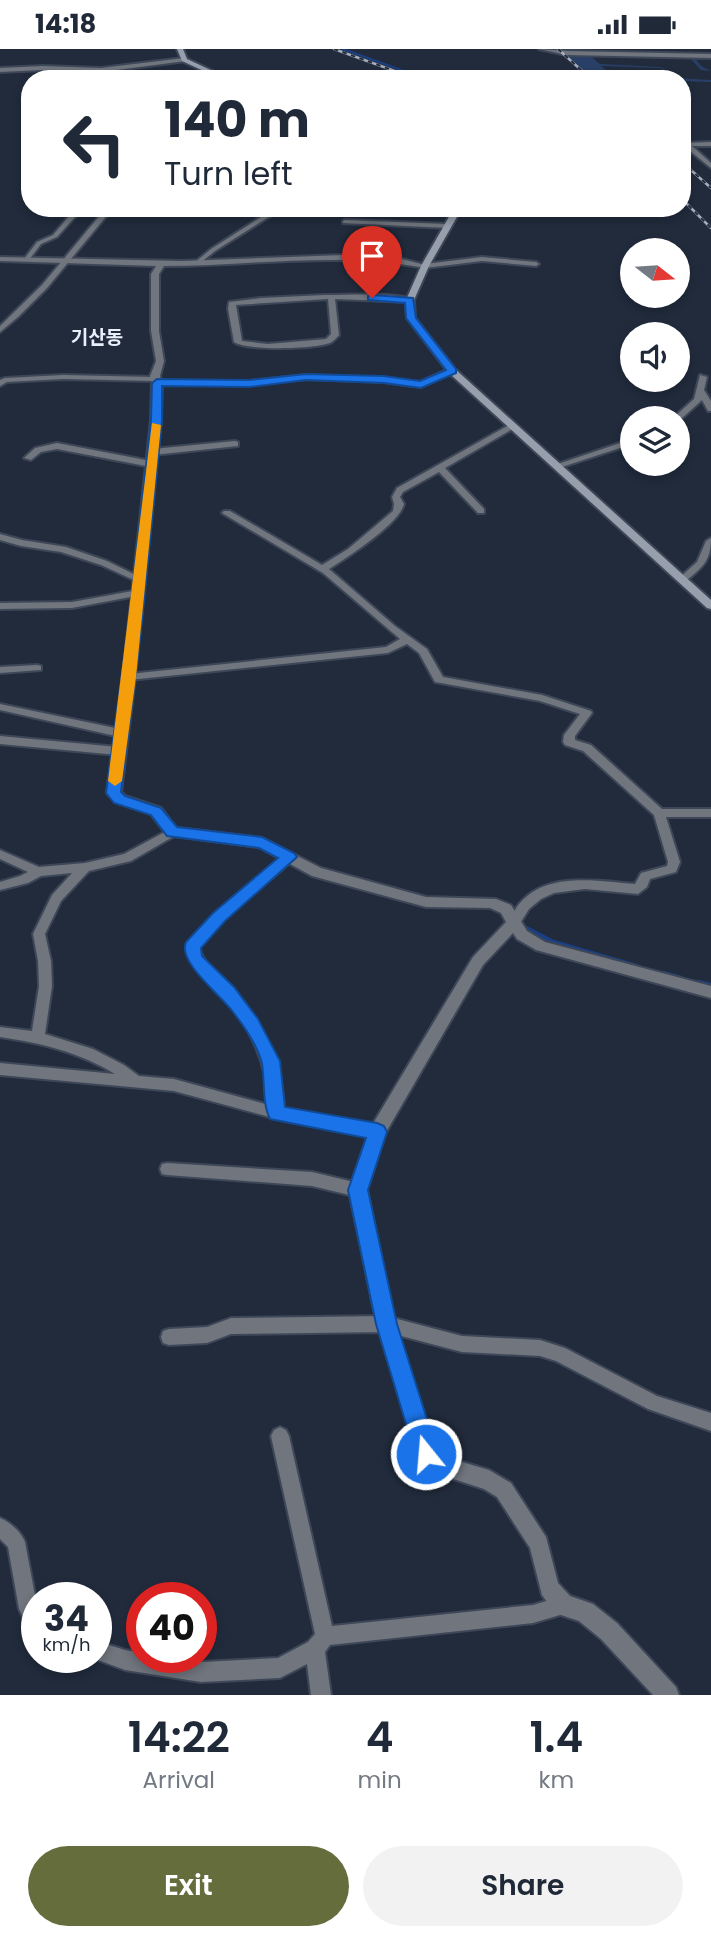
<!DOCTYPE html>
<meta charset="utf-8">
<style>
:root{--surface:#fff;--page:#f2f2f3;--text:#1f2937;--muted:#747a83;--accent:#656d3d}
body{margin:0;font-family:Poppins,"Noto Sans KR",sans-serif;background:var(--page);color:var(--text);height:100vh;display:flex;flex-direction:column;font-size:26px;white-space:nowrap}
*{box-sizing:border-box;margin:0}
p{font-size:23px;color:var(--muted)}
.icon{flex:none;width:38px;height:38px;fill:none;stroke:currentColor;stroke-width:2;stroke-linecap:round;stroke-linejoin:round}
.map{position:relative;height:1646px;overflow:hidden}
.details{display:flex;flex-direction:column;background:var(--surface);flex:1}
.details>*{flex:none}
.top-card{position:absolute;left:21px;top:21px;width:670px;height:147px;border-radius:28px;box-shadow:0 4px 10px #0003;background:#fff;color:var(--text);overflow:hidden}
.needle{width:46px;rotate:107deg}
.fabs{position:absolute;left:620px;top:189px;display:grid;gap:14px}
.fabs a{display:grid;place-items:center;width:70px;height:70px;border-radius:50%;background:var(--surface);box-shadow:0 4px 10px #0003;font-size:35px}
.speed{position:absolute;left:21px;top:1533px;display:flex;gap:14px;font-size:35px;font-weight:700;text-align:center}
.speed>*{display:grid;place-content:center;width:91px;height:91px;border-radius:50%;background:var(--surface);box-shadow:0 4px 10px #0003;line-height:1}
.speed small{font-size:18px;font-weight:400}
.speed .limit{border:10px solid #d22;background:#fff;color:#111}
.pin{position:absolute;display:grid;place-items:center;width:60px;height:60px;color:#fff;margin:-72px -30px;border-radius:50% 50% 50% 0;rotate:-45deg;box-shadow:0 0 7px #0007}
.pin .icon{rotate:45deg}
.me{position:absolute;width:77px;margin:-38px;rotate:343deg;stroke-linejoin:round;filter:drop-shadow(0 0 5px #0008)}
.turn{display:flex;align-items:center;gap:24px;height:147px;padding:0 28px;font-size:32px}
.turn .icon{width:91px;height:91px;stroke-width:2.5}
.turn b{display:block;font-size:49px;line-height:60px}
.eta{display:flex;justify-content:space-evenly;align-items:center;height:119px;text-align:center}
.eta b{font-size:42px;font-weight:600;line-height:49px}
.button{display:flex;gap:14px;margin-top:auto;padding:14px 28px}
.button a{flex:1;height:80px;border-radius:42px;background:var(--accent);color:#fff;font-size:28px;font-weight:600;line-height:80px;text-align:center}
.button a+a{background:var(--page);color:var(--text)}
.status{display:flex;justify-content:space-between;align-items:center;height:49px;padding:0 35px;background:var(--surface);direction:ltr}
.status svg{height:19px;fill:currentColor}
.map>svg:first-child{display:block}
.green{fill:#283f67;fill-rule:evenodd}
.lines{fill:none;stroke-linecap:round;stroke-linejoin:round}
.stream-far1{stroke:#1a3f84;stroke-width:2}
.stream{stroke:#1a3f84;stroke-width:4.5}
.minor-casing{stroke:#3d4757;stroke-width:4}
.tertiary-casing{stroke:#3d4757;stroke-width:4}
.secondary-casing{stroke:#3d4757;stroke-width:4}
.minor{fill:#70757e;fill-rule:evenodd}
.tertiary{fill:#70757e;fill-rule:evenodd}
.secondary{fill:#979fad;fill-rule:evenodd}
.rail-casing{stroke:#a6aebb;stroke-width:2.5}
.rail{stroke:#212b3c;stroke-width:2;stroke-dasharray:4.5;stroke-linecap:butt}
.route{fill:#1a73e8;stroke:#114b97;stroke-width:2}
.slow{fill:#f59e0b}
.labels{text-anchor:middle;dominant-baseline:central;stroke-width:7;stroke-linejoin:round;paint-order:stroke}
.far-quarter-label{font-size:19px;font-weight:bold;fill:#e9f0fc;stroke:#212b3c}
</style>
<div class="status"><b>14:18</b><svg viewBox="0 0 49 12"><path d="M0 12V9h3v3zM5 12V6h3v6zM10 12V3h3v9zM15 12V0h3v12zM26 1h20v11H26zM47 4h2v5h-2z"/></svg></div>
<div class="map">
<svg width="711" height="1646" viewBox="0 0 711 1646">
<rect width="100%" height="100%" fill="#212b3c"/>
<path class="green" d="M560,0H580L586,4L694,8L701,17L711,22L701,21L689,8L589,6L600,15L661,18L674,29L711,31V33L683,32L682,30H593ZM601,17L661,19L671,30L613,27Z"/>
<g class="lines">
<g class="stream-far1">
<path d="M343,0L426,30"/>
<path d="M400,25L408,30"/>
<path d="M456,25L468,30"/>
</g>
<g class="stream">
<path d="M526,879L553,893L636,917"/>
<path d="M663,924L681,929"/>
<path d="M698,933L711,936"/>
</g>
<g class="minor-casing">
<g id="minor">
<path d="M539,0L567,2L711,5V9L567,6Z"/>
<path d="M184,9L186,12L101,23L43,21L0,23V19L43,17L101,19Z"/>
<path d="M711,93V97H692L711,114V119L685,98H682L683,94Z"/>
<path d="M76,159H83L57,188L41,195L29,211H25L24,210L37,193L53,186Z"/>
<path d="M106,159H113L47,239L18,268L0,283V277L42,236Z"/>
<path d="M275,159H283L215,202L199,215L194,214L211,200Z"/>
<path d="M345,171L448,175L451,177L448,179L343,174V172Z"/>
<path d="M482,208L536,213L539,215L536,217L482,212L425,219L422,217L425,215Z"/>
<path d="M325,246C347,246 396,243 414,251L410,253L335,250L339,286C337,288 333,293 330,294C315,300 248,302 234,293L228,260L229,253L261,249ZM328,250L331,285L326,290L268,295L242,292L236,256Z"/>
<path d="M449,320L456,322L421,338L384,333L306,330L249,336H154V332L63,330L7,333L0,337V331L5,329L63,326L155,328H158V332H249L306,326L384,329L420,333Z"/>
<path d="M700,326L707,328L704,341L711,352V362H708L702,351L680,371L673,369L694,350Z"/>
<path d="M509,376L516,378L445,419L484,460V464H478L439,423L403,443L400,448L404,455C399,475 348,508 329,520L395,577L427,600L443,628L542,646L591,662L592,664L575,687V691L591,696L662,760H711V768H666L680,813L676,823L650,830L647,838L638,845L585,840L554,844L541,850L529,860L519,876H511L509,873C512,867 515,859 520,854C547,822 599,832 635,835L641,824L667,817L668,813L654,766L583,702L565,696L563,693L564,686L580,665L540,652L435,633L419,604L407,595L388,604L129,631L124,628L129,625L386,598L400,590L323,524L222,464L224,462H230L322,516L348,500L393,462L394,455L392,448L397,439Z"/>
<path d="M632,390V395L559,419L552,417Z"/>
<path d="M235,392L238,393V397L153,406L149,403L153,400Z"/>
<path d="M57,394L151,412L155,415L151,418L57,400L41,403L31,411L24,409L35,399Z"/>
<path d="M0,485L22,491L66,498L107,512L144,530L142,532H136L101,516L61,503L21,497L0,491Z"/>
<path d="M711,489C711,513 702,518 685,533H679V529L697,513L706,492Z"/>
<path d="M138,541L143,544L141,546L72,559L0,560V554L72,553Z"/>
<path d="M37,616L41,617V621L0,624V618Z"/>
<path d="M0,655L120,680L126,684L120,688L0,661Z"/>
<path d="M0,687L118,698L124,702L118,706L0,695Z"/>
<path d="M172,779L176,780L178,783L176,786L131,812L89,822L61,852L45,885L51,912L52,937L45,985L93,1000L124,1016L139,1027L174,1030L269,1056C267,1014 250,977 222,946C208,930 191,920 186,898L215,865L285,805H293L295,808L293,811L223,871L199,899C204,917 222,927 234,940C263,975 281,1014 284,1059L377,1077L382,1079L384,1083L382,1087L377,1089L277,1070L174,1042L0,1026V1014L115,1025C79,1003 41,994 0,988V978L32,982L39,937L38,912L33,885L52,846L72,824L41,827L28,834L0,841V833L20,827L28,823L0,810V801L39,818L85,814L124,805Z"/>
<path d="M167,1114L312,1123L358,1134L363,1136L366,1141L363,1146L358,1148L312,1137L167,1126L162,1125L160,1120L162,1115Z"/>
<path d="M386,1267L462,1287L540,1291L565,1299L657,1347L711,1364V1382L648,1360L556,1312L540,1307L462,1303L386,1283L231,1285L207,1294L169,1296L163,1294L161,1288L163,1282L169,1280L207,1278L231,1269Z"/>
<path d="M280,1378L286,1381L289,1387L332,1577L533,1556L563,1547L570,1549L572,1556L570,1563L533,1574L330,1596L325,1603L331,1646H311L307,1615L280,1629L201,1633L125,1621L90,1608H96V1592L125,1601L142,1604V1608H169L201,1613L278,1609L308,1593L315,1585L271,1387L274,1381Z"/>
<path d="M0,1469C10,1473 21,1483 25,1493L37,1557V1584L30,1582L19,1560L8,1498L0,1490Z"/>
</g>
</g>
<g class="tertiary-casing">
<path id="tertiary" d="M344,206L398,209L429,217L425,219C338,202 251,217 164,217L159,225V282L164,312L160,327L162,334L161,371L135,628L121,743L125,747L161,759L176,779L262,789L321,819L426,848L496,850L511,856L527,882L545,893L711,937V949L536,901L517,890L513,884L483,916L385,1085L367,1141L395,1275L434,1399L442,1407L489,1421L511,1434L546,1488L558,1534L570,1547L593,1555L617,1574L676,1638L679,1646H653L601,1590L579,1572L555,1564L542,1546L530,1499L497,1448L484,1440L429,1422L419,1412L377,1275L349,1141L371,1078L473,908L506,873L501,864L490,859L426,858L312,827L259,798L167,786L151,765L115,753L107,744L123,628L151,371L152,334L150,327L156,312L151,282V225L156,217L0,212V208L182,212Z"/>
</g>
<g class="secondary-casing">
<g id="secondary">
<path d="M177,0H183L187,10L230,30H221L182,12Z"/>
<path d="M454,159H462L429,217L414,251L415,269L455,320L711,551V560L707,559L449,324L407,269L406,251L421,217Z"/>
</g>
</g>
<use href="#minor" class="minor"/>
<use href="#tertiary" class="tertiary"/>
<use href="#secondary" class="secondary"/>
<g class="rail-casing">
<g id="rail">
<path d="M334,0L417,30"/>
<path d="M558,0L591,30"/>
<path d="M682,113L711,139"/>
<path d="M682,150L711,179"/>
</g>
</g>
<use href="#rail" class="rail"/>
</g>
<path class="route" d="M372,246L413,249L416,269L456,320V324L421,339L384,334L306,331L249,338L162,337V371L142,572L121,743L125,747L161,759L177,778L262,788L294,804L297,808L225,872L201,899L202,907L234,938L258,970L280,1012L285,1058L377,1074L384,1077L387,1083L368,1141L397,1275L438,1405L434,1413L426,1416L418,1413L415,1405L376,1275L348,1141L366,1089L270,1070C262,1054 265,1033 262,1015C258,997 244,977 233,963C221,946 177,913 186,893L213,864L278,809L259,799L167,787L151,766L114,754L106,744L129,572L151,371L152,334L157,330L249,331L306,325L384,327L420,332L446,321L406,269L405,254L368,251V247Z"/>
<path class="slow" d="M152,374L161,376L136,628L122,732L115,737L108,732Z"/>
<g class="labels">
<g class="far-quarter-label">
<text x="97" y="288">기산동</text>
</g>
</g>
</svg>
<div class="fabs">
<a><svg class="needle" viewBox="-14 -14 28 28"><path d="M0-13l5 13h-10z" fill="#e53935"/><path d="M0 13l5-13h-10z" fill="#747a83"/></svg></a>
<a><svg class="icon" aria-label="sound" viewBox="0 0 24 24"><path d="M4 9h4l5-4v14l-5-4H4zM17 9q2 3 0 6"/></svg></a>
<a><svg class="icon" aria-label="layers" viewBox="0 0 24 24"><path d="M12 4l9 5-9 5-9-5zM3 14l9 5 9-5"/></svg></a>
</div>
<div class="speed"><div>34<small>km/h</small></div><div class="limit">40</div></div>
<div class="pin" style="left:372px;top:249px;background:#d93025"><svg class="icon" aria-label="arrive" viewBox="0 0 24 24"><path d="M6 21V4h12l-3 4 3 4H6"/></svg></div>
<svg class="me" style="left:426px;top:1405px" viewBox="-20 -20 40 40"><circle r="17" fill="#1a73e8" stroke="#fff" stroke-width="3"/><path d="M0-11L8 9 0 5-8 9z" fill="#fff"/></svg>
<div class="top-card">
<div class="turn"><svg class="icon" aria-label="left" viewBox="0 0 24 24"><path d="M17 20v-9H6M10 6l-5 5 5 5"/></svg><div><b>140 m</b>Turn left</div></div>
</div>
</div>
<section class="details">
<div class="eta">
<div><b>14:22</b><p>Arrival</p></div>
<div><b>4</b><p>min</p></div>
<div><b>1.4</b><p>km</p></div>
</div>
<div class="button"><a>Exit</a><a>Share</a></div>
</section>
